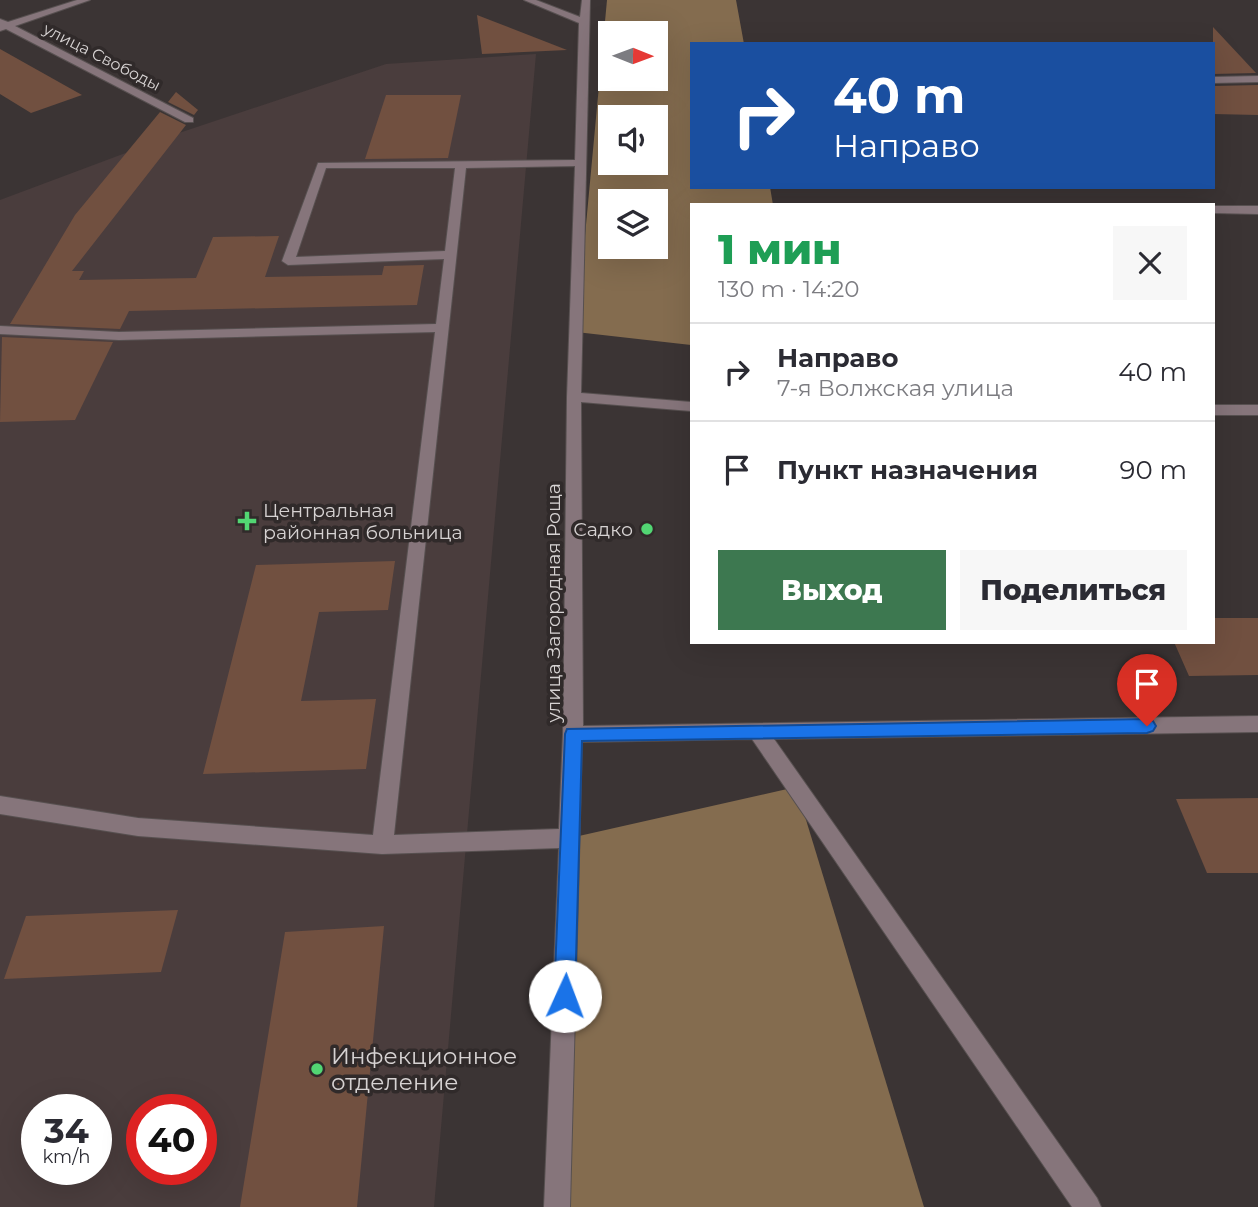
<!DOCTYPE html>
<html lang="ru">
<meta charset="utf-8">
<style>
:root{--surface:#fff;--page:#f7f7f7;--text:#2b2b33;--muted:#7c7c81;--line:#e1e1e2;--accent:#3d7850}
body{margin:0;font-family:Montserrat,sans-serif;background:var(--page);color:var(--text);height:100vh;display:flex;flex-direction:column;font-size:26px;white-space:nowrap}
*{box-sizing:border-box;margin:0}
p{font-size:23px;color:var(--muted)}
.icon{flex:none;width:38px;height:38px;fill:none;stroke:currentColor;stroke-width:2;stroke-linecap:round;stroke-linejoin:round}
.map{position:relative;flex:1;overflow:hidden}
.drawer{position:absolute;left:690px;top:203px;width:525px;height:441px;display:flex;flex-direction:column;background:var(--surface);border-radius:0px;box-shadow:0 7px 28px #0002}
.drawer>*{flex:none}
.hud{position:absolute;left:690px;top:42px;width:525px;height:147px;border-radius:0px;box-shadow:0 7px 28px #0002;background:#1a4fa0;color:#fff;overflow:hidden}
.needle{width:46px;rotate:91deg}
.controls{position:absolute;left:598px;top:21px;display:grid;gap:14px}
.controls a{display:grid;place-items:center;width:70px;height:70px;border-radius:0px;background:var(--surface);box-shadow:0 7px 28px #0002;font-size:35px}
.speed{position:absolute;left:21px;top:1094px;display:flex;gap:14px;font-size:35px;font-weight:700;text-align:center}
.speed>*{display:grid;place-content:center;width:91px;height:91px;border-radius:50%;background:var(--surface);box-shadow:0 7px 28px #0002;line-height:1}
.speed small{font-size:18px;font-weight:400}
.speed .limit{border:10px solid #d22;background:#fff;color:#111}
.pin{position:absolute;display:grid;place-items:center;width:60px;height:60px;color:#fff;margin:-72px -30px;border-radius:50% 50% 50% 0;rotate:-45deg;box-shadow:0 0 7px #0007}
.pin .icon{rotate:45deg}
.me{position:absolute;width:77px;margin:-38px;rotate:2deg;stroke-linejoin:round;filter:drop-shadow(0 0 5px #0008)}
.turn{display:flex;align-items:center;gap:24px;height:147px;padding:0 28px;font-size:32px}
.turn .icon{width:91px;height:91px;stroke-width:2.5}
.turn b{display:block;font-size:49px;line-height:60px}
.round{display:grid;place-items:center;flex:none;width:74px;height:74px;border-radius:0px;background:var(--page)}
.headline{display:flex;align-items:center;justify-content:space-between;height:119px;padding:0 28px}
h1{font-size:42px;font-weight:800;line-height:52px;color:#1e9e55}
.action{display:flex;gap:14px;margin-top:auto;padding:14px 28px}
.action a{flex:1;height:80px;border-radius:0px;background:var(--accent);color:#fff;font-size:28px;font-weight:800;line-height:80px;text-align:center}
.action a+a{background:var(--page);color:var(--text)}
ul{padding:0;list-style:none}
li{display:flex;align-items:center;gap:21px;height:98px;padding:0 28px;border-top:2px solid var(--line)}
li div{flex:1}
li b{display:block;font-size:26px}
li em{font-style:normal}
.map>svg:first-child{display:block}
.built{fill:#4a3d3d;fill-rule:evenodd}
.forest{fill:#846c4f;fill-rule:evenodd}
.building{fill:#715040}
.lines{fill:none;stroke-linecap:round;stroke-linejoin:round}
.minor-casing{stroke:#575050;stroke-width:2}
.minor{fill:#86757b;fill-rule:evenodd}
.route{fill:#1a73e8;stroke:#114b97;stroke-width:2}
.poi-dot{fill:#52d673;stroke:#302a2a;stroke-width:2.5}
.labels{text-anchor:middle;dominant-baseline:central;stroke-width:7;stroke-linejoin:round;paint-order:stroke}
.far-street-label{font-size:16px;fill:#d6d2d2;stroke:#302a2a}
.poi-label{font-size:19px;fill:#d6d2d2;stroke:#302a2a;text-anchor:start}
.street-label{font-size:19px;fill:#d6d2d2;stroke:#302a2a}
.near-poi-label{font-size:23px;fill:#d6d2d2;stroke:#302a2a;text-anchor:start}
</style>
<div class="map">
<svg width="1258" height="1207" viewBox="0 0 1258 1207">
<rect width="100%" height="100%" fill="#3b3434"/>
<path class="built" d="M536,54L434,1207H0V200L179,133L386,64ZM37,1110H96V1169H37ZM142,1110H201V1169H142Z"/>
<g class="forest">
<path d="M607,0H736L744,44H691V187H770L773,205H691V345L576,332ZM611,33H656V79H611ZM611,117H656V163H611ZM611,201H656V247H611Z"/>
<path d="M796,787L924,1207H557L570,838Z"/>
</g>
<g class="building">
<path d="M477,15L567,50L482,54Z"/>
<path d="M1213,27L1256,73L1213,74Z"/>
<path d="M0,49L82,95L31,113L0,94Z"/>
<path d="M1258,85V115L1213,114V86Z"/>
<path d="M176,92L198,110L194,115L168,102Z"/>
<path d="M386,95H461L448,158L365,159Z"/>
<path d="M160,112L186,125L72,271H84L79,280L196,278L213,237L279,236L265,277L382,275L384,266L424,265L417,305L129,311L120,329L10,324L75,215Z"/>
<path d="M2,337L113,342L75,420L0,422Z"/>
<path d="M395,561L388,610L319,612L301,701L376,699L366,769L203,774L256,565Z"/>
<path d="M1213,618H1258V675L1189,676L1174,642H1213Z"/>
<path d="M1258,798V873H1207L1176,799Z"/>
<path d="M178,910L161,972L4,979L26,916Z"/>
<path d="M384,926L357,1207H240L285,932Z"/>
</g>
<g class="lines">
<g class="minor-casing">
<g id="minor">
<path d="M77,0H90L15,26L193,118V122H185L6,29L0,31V19L8,22Z"/>
<path d="M524,0H536L580,17L582,0H590L581,393L691,402V411L581,402L583,726L1258,716V732L774,739L1097,1198L1101,1207H1072L752,739L582,742L570,1207H544L559,848L382,854L138,836L0,814V796L138,818L373,835L435,332L119,340L0,334V326L119,332L436,324L444,259L288,265L282,261L318,163L575,160L579,23ZM575,166L567,397L563,734L559,829L394,835L466,168ZM326,168H455L445,251L296,257Z"/>
<path d="M1258,76V82L1213,83V77Z"/>
<path d="M1258,206V214L1213,213V206Z"/>
<rect x="1213" y="405" width="45" height="10"/>
</g>
</g>
<use href="#minor" class="minor"/>
</g>
<path class="route" d="M1147,719L1153,721L1156,726L1153,731L1147,733L582,741L575,996L572,1003L565,1006L557,1003L554,996L565,734L567,729Z"/>
<g class="poi-dot">
<path d="M243.5 510.5h7v7h7v7h-7v7h-7v-7h-7v-7h7z"/>
<circle cx="647" cy="529" r="7"/>
<circle cx="317" cy="1069" r="7"/>
</g>
<g class="labels">
<g class="far-street-label">
<text transform="translate(102 57) rotate(27)">улица Свободы</text>
</g>
<g class="poi-label">
<text x="263" y="510">Центральная<tspan x="263" dy="22">районная больница</tspan></text>
<text x="633" y="529" text-anchor="end">Садко</text>
</g>
<g class="street-label">
<text transform="translate(553 603) rotate(-90)">улица Загородная Роща</text>
</g>
<g class="near-poi-label">
<text x="331" y="1056">Инфекционное<tspan x="331" dy="26">отделение</tspan></text>
</g>
</g>
</svg>
<div class="controls">
<a><svg class="needle" viewBox="-14 -14 28 28"><path d="M0-13l5 13h-10z" fill="#e53935"/><path d="M0 13l5-13h-10z" fill="#7c7c81"/></svg></a>
<a><svg class="icon" aria-label="sound" viewBox="0 0 24 24"><path d="M4 9h4l5-4v14l-5-4H4zM17 9q2 3 0 6"/></svg></a>
<a><svg class="icon" aria-label="layers" viewBox="0 0 24 24"><path d="M12 4l9 5-9 5-9-5zM3 14l9 5 9-5"/></svg></a>
</div>
<div class="speed"><div>34<small>km/h</small></div><div class="limit">40</div></div>
<div class="pin" style="left:1147px;top:726px;background:#d93025"><svg class="icon" aria-label="arrive" viewBox="0 0 24 24"><path d="M6 21V4h12l-3 4 3 4H6"/></svg></div>
<svg class="me" style="left:565px;top:996px" viewBox="-20 -20 40 40"><circle r="19" fill="#fff"/><path d="M0-13L10 11 0 6-10 11z" fill="#1a73e8"/></svg>
<div class="hud">
<div class="turn"><svg class="icon" aria-label="right" viewBox="0 0 24 24"><path d="M7 20v-9h11M14 6l5 5-5 5"/></svg><div><b>40 m</b>Направо</div></div>
</div>
<section class="drawer">
<div class="headline"><div><h1>1 мин</h1><p>130 m · 14:20</p></div><a class="round"><svg class="icon" aria-label="close" viewBox="0 0 24 24"><path d="M6 6l12 12M18 6L6 18"/></svg></a></div>
<ul>
<li><svg class="icon" aria-label="right" viewBox="0 0 24 24"><path d="M7 20v-9h11M14 6l5 5-5 5"/></svg><div><b>Направо</b><p>7-я Волжская улица</p></div><em>40 m</em></li>
<li><svg class="icon" aria-label="arrive" viewBox="0 0 24 24"><path d="M6 21V4h12l-3 4 3 4H6"/></svg><div><b>Пункт назначения</b></div><em>90 m</em></li>
</ul>
<div class="action"><a>Выход</a><a>Поделиться</a></div>
</section>
</div>
